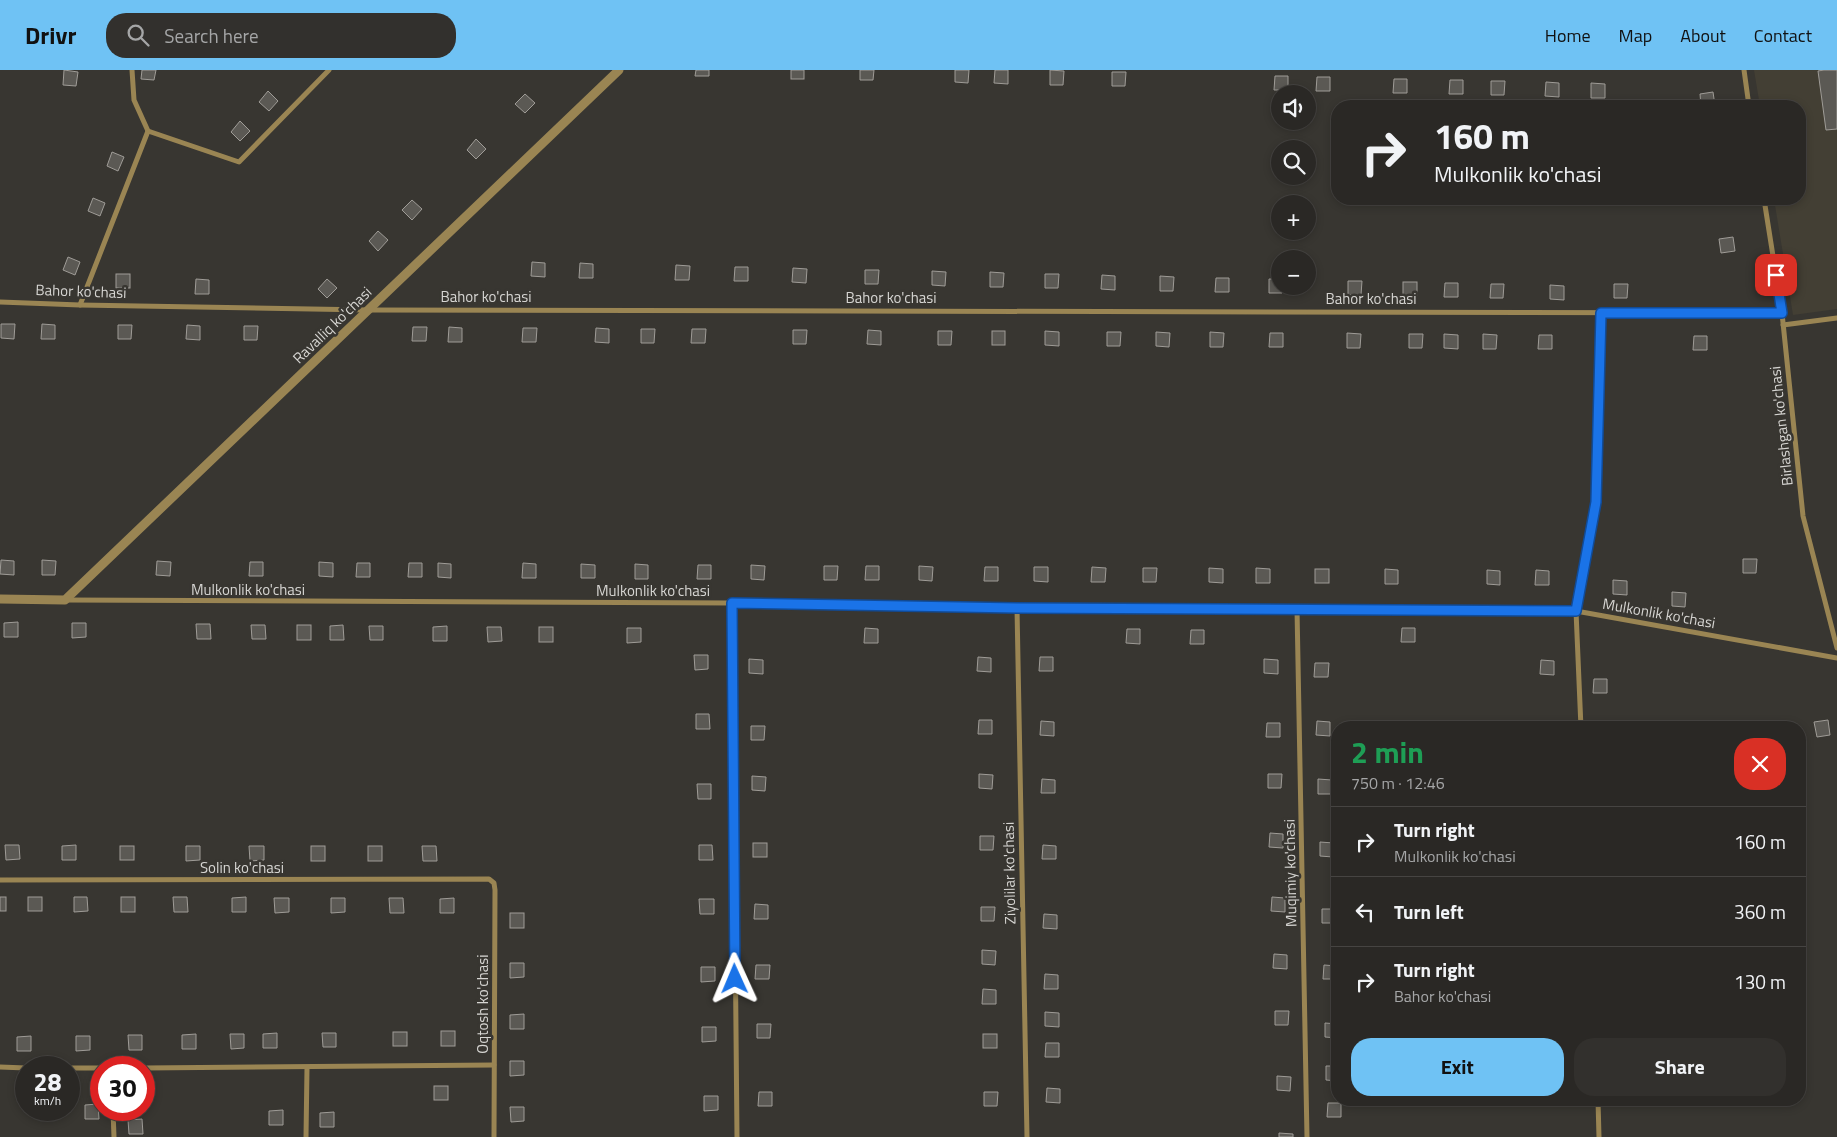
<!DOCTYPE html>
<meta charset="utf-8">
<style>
:root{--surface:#2a2825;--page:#32302d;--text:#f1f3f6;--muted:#a5a6a7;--line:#464442;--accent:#6fc2f4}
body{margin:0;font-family:"Titillium Web",sans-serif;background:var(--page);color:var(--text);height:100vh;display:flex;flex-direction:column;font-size:19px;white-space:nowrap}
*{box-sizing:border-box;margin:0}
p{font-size:16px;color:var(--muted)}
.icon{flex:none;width:28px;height:28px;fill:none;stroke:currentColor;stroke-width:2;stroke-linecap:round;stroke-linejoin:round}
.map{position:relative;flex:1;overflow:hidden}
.sheet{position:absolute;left:1331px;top:651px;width:475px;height:385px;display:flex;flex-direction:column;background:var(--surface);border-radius:20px;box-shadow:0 2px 8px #0003,0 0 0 1px var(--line)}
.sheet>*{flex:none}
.hud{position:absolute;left:1331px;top:30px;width:475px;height:105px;border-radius:20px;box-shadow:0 2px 8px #0003,0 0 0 1px var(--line);background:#2a2825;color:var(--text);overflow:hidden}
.tools{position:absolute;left:1271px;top:15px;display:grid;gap:10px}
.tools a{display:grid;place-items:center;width:45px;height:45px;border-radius:50%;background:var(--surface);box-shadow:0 2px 8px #0003,0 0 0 1px var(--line);font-size:25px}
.speed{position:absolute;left:15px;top:986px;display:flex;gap:10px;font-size:25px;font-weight:700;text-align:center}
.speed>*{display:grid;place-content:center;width:65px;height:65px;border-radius:50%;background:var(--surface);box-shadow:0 2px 8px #0003,0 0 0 1px var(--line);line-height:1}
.speed small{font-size:12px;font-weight:400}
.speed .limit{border:8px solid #d22;background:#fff;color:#111}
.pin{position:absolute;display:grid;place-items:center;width:42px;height:42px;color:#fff;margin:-21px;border-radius:10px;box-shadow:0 2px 8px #0006}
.me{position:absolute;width:55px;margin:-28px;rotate:359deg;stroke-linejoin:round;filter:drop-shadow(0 0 4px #0008)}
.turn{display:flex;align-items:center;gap:18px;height:105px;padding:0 20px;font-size:22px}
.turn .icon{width:65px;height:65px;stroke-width:2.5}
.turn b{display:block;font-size:35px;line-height:42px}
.round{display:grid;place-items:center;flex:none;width:52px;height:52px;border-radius:20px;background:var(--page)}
.headline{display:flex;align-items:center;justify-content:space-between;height:85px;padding:0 20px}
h1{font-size:30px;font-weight:700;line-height:38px;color:#1e9e55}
.action{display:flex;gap:10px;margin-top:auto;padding:10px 20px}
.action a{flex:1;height:58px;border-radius:20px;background:var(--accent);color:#111;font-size:20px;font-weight:700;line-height:58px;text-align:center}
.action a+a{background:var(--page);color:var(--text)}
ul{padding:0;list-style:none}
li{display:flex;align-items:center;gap:15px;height:70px;padding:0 20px;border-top:1px solid var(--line)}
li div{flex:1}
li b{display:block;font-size:19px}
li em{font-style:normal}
header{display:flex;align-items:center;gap:30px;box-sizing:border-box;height:70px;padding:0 25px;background:var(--accent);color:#111}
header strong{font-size:24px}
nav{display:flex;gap:28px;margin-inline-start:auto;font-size:18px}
.search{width:350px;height:45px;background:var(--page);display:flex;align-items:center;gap:12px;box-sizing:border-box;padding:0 18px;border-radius:20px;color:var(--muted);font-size:19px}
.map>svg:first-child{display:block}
.built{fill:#433f34}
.building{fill:#5b5954;stroke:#9f9c97}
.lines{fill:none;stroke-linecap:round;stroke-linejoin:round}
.minor{stroke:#9a8553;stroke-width:5}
.tertiary{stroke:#9a8553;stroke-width:9}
.route-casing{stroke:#114b97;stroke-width:12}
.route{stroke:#1a73e8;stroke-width:9}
.labels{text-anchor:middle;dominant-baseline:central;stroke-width:5;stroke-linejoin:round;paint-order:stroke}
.street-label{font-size:15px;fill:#d6d5d2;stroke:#383631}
</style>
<header>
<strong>Drivr</strong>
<div class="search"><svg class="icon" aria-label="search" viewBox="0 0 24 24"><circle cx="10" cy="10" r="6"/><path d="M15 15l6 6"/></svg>Search here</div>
<nav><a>Home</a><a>Map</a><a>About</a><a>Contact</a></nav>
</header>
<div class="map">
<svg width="1837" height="1067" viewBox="0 0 1837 1067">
<rect width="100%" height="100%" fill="#383631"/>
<path class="built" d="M1754,0H1837V239L1793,245L1774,129H1800V36H1760Z"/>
<g class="building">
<path d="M64,0L78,2L76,16L63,15Z"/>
<path d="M142,0H156L154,10L141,9Z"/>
<path d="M696,0H709V6H695Z"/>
<rect x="791" y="0" width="13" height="9"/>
<path d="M860,0H874L873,10H860Z"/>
<path d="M955,0H969L968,13L955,12Z"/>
<path d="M995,0H1008V14L994,13Z"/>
<path d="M1050,0L1064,1L1063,15H1050Z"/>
<path d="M1824,0H1837V59L1826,60L1818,1Z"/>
<path d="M1112,2H1126L1125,16H1112Z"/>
<path d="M1275,6H1288V20H1274Z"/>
<path d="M1317,7H1330V21H1316Z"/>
<path d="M1394,9H1407V23H1393Z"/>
<path d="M1450,10H1463V24H1449Z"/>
<path d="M1491,11H1505L1504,25H1491Z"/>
<path d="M1546,12L1559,13V27L1545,26Z"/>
<path d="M1591,13L1605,14V28H1591Z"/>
<path d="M268,21L278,31L269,41L259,32Z"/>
<path d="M1713,22L1715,36H1701L1700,24Z"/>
<path d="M525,24L535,33L525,43L515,34Z"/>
<path d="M240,51L250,61L240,71L231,62Z"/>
<path d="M476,69L486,79L476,89L467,80Z"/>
<path d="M112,82L124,87L118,101L107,96Z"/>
<path d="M93,128L105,133L100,146L88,141Z"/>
<path d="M412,130L422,139L412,150L402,140Z"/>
<path d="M378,161L388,170L378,181L369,171Z"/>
<path d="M1733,167L1735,181L1721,183L1719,169Z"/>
<path d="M68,187L80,192L75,205L63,200Z"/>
<path d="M532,192L545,193V207L531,206Z"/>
<path d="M580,193L593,194V208H579Z"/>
<path d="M676,195L690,196L689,210H675Z"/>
<path d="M735,197H748V211H734Z"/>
<path d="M793,198L807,199L806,213L792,212Z"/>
<path d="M865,200H879L878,214H865Z"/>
<path d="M932,201L946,202L945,216L932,215Z"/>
<path d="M990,202L1004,203L1003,217H990Z"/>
<rect x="116" y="204" width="14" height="14"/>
<path d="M1045,204H1059L1058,218H1045Z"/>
<path d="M1102,205L1115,206V220L1101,219Z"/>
<path d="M1160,206L1174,207L1173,221H1160Z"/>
<path d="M1216,208H1229V222H1215Z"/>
<path d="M196,209L209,210V224H195Z"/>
<path d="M327,209L337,218L327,228L318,219Z"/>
<path d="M1269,209H1280V216H1283L1282,223H1269Z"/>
<path d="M1348,211H1362L1361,225H1348Z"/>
<rect x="1403" y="212" width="14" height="14"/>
<path d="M1445,213H1458V227H1444Z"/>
<path d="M1491,214H1504L1503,228H1490Z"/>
<path d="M1614,214H1628L1627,228H1614Z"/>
<path d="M1550,215L1564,216V230L1550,229Z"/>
<path d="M1,254H15L14,269L1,268Z"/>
<path d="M42,254L55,255V269H41Z"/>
<path d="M118,255H132L131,269H118Z"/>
<path d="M187,255L200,256V270L186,269Z"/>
<path d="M244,256H258L257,270H244Z"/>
<path d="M413,257H427L426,271H412Z"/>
<path d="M449,257L462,258V272H448Z"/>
<path d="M523,258H537L536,272H522Z"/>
<path d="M596,258L609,259V273L595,272Z"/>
<path d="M641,259H655L654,273H641Z"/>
<path d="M692,259H706L705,273H691Z"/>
<path d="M793,260H807L806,274H793Z"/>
<path d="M868,260L881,261V275L867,274Z"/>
<path d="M938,261H952L951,275H938Z"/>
<rect x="992" y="261" width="13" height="14"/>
<path d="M1045,261L1059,262V276L1045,275Z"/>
<path d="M1107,262H1121L1120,276H1107Z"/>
<path d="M1156,262L1170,263L1169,277L1156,276Z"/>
<path d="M1210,262L1224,263L1223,277H1210Z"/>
<path d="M1270,263H1283V277H1269Z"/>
<path d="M1347,263L1361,264L1360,278H1347Z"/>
<path d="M1409,264H1423L1422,278H1409Z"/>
<path d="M1444,264L1458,265V279L1444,278Z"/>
<path d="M1483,264L1497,265L1496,279H1483Z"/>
<path d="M1539,265H1552V279H1538Z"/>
<path d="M1694,266H1707V280H1693Z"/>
<path d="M1743,489H1757L1756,503H1743Z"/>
<path d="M1,490L14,491V505L0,504Z"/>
<path d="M42,490L56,491L55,505H42Z"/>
<path d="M157,491L171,492L170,506L156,505Z"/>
<path d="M250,492H263V506H249Z"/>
<path d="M319,492L333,493V507L319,506Z"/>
<path d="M357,493H370V507H356Z"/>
<path d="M409,493H422V507H408Z"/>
<path d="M438,493L451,494V508L438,507Z"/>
<path d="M523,493L536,494V508H522Z"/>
<path d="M581,494L595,495V508H581Z"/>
<path d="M635,494L648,495V509H635Z"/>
<path d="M698,495H711V509H697Z"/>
<path d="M751,495L765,496L764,510L751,509Z"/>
<path d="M824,496H838L837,510H824Z"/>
<path d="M866,496H879V510H865Z"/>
<path d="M919,496L933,497L932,511L919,510Z"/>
<path d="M985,497H998V511H984Z"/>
<path d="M1034,497H1048V512L1034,511Z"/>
<path d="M1092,497L1106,498L1105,512H1091Z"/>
<path d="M1143,498H1157L1156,512H1143Z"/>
<path d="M1209,498L1223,499V513L1209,512Z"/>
<path d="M1256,498L1270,499V513H1256Z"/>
<rect x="1315" y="499" width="14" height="14"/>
<path d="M1385,499L1398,500V514H1385Z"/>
<path d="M1487,500L1500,501V515L1487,514Z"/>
<path d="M1536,500L1549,501V515H1535Z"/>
<path d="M1613,510L1627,511V525L1613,524Z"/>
<path d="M1672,522L1686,523L1685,537L1672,536Z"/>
<path d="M18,552V567H4V553Z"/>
<path d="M72,553H86V567L72,568Z"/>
<path d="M196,554H210L211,569H197Z"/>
<path d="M251,555H265L266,569H252Z"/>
<rect x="297" y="555" width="14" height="15"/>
<path d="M343,555L344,570H330V556Z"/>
<path d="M369,556H383V570H370Z"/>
<path d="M447,556V571H433V557Z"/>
<path d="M487,557H501L502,571L488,572Z"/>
<rect x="539" y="557" width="14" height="15"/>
<path d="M627,558H641V572L627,573Z"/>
<path d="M865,558L878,559V573H864Z"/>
<path d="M1402,558H1415V572H1401Z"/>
<path d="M1127,559H1140V574L1126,573Z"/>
<path d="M1191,560H1204V574H1190Z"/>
<path d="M694,585H708V599L695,600Z"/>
<path d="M978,587L991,588V602L977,601Z"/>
<path d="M1040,587H1053V601H1039Z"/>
<path d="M749,589L763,590V604L749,603Z"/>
<path d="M1264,589L1278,590V604L1264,603Z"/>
<path d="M1541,590L1554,591V605L1540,604Z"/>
<path d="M1315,593H1329L1328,607H1314Z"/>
<path d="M1594,609H1607V623H1593Z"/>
<path d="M696,644H709L710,659H696Z"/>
<path d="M979,650H992V664H978Z"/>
<path d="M1828,650L1830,665L1817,667L1814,652Z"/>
<path d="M1041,651L1054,652V666L1040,665Z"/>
<path d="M1317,651L1330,652V666L1316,665Z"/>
<path d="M1267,653H1280V667H1266Z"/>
<path d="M751,656H765L764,670H751Z"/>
<path d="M979,704L993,705L992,719L979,718Z"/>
<path d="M1268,704H1282L1281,718H1268Z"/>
<path d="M752,706L766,707L765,721L752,720Z"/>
<path d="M1042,709L1055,710V723H1041Z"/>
<path d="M1318,709L1332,710V724H1318Z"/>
<path d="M697,714H711V729H698Z"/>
<path d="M1270,763L1283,764V778L1269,777Z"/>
<path d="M980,766H994L993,780H980Z"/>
<path d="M1320,772L1334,773L1333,787L1320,786Z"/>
<rect x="753" y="773" width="14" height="14"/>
<path d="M5,775H19L20,789L6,790Z"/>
<path d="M76,775V790H62V776Z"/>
<path d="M699,775H712L713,790H699Z"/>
<path d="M1043,775L1056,776V789H1042Z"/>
<rect x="120" y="776" width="14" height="14"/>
<path d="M186,776H200V790L186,791Z"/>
<path d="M249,776H264V790L250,791Z"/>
<rect x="311" y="776" width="14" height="15"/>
<rect x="368" y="776" width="14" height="15"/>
<path d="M422,776H436L437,791H423Z"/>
<rect x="0" y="827" width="6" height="14"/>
<rect x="28" y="827" width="14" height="14"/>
<path d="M74,827H87L88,841L74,842Z"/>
<rect x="121" y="827" width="14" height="15"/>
<path d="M173,827H187L188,842H174Z"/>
<path d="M246,827V842H232V828Z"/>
<path d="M1272,827L1285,828V842L1271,841Z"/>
<path d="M274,828H289V842L275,843Z"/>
<path d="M331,828H345V842L331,843Z"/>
<path d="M389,828H403L404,843H390Z"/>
<path d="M454,828V843H440V829Z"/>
<path d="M699,829H714V844H700Z"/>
<path d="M755,834L768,835V849H754Z"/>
<path d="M981,837H995L994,851H981Z"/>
<path d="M1322,839H1336L1335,853H1322Z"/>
<rect x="510" y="843" width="14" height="15"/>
<path d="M1044,844L1057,845V859L1043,858Z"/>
<path d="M982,880L996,881L995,895L982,894Z"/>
<path d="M1274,884L1287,885V899L1273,898Z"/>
<path d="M510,893H524V907L510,908Z"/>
<path d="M756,895H770L769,909H755Z"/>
<path d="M1324,895L1337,896V909H1323Z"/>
<path d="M701,897H715V911L701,912Z"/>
<path d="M1045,904L1058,905V919H1044Z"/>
<path d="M983,919L996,920V934H982Z"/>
<path d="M1275,941H1289L1288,955H1275Z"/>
<path d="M1045,942L1059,943V957L1045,956Z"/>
<path d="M524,944V959H510V945Z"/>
<path d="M1325,953L1338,954V968L1325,967Z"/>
<path d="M757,954H771L770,968H757Z"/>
<path d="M702,957H716V971L702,972Z"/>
<rect x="441" y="961" width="14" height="15"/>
<rect x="393" y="962" width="14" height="14"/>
<path d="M277,963V978H263V964Z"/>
<path d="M322,963H336V977H323Z"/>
<path d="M196,964V979H182V965Z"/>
<path d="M230,964H244V978L231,979Z"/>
<rect x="983" y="964" width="14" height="14"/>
<path d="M128,965H142V980H129Z"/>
<path d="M31,966V981H17V967Z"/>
<path d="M76,966H90V980L76,981Z"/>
<path d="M1046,973H1059V987H1045Z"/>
<path d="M510,991H524V1005L510,1006Z"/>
<path d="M1326,996H1338V1011L1326,1010Z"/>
<path d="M1277,1006L1291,1007L1290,1021L1277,1020Z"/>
<rect x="434" y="1016" width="14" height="14"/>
<path d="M1047,1018L1060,1019V1033L1046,1032Z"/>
<path d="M759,1022H772V1036H758Z"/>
<path d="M984,1022H998L997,1036H984Z"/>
<path d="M704,1026H718V1040L704,1041Z"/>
<path d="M1328,1033H1341V1047H1327Z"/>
<path d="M98,1034L99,1049H85V1035Z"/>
<path d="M510,1037H524V1051L511,1052Z"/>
<path d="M283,1040V1055H269V1041Z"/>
<path d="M334,1042V1057H320V1043Z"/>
<path d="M142,1049L143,1064H129L128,1050Z"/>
<path d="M1279,1063L1293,1064V1067H1279Z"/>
</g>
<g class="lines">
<g class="minor">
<path d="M132,0L134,30L148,61L239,92L329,0"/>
<path d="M1744,0L1749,36"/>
<path d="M1764,129L1782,243L1803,446L1837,578"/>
<path d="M0,232L80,235L368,240L1782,243"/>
<path d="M80,235L148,61"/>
<path d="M1783,255L1837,248"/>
<path d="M65,530L732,533L1017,538L1576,541L1837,588"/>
<path d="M732,533L737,1067"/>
<path d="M1017,538L1027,1067"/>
<path d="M1297,539L1307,1067"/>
<path d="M1581,658L1576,541L1596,432L1601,243"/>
<path d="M0,810L489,809L494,813L495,820L494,1067"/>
<path d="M0,997L26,998"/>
<path d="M69,998H101"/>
<path d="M144,998L494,995"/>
<path d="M1598,1030L1599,1067"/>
<path d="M113,1040L114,1067"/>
<path d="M306,1067L307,998"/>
</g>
<path class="tertiary" d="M0,529L65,530L619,0"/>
</g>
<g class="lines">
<g class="route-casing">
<path id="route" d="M735,909L732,533L1017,538L1576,541L1596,432L1601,243H1782L1776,205"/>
</g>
<use href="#route" class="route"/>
</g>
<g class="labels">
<g class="street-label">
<text transform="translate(81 221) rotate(2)">Bahor ko'chasi</text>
<text x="486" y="226">Bahor ko'chasi</text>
<text x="891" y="227">Bahor ko'chasi</text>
<text x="1371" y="228">Bahor ko'chasi</text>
<text transform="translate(332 255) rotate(-44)">Ravalliq ko'chasi</text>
<text transform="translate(1781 356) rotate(-96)">Birlashgan ko'chasi</text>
<text x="248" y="519">Mulkonlik ko'chasi</text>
<text x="653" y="520">Mulkonlik ko'chasi</text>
<text transform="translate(1659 543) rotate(10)">Mulkonlik ko'chasi</text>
<text x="242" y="797">Solin ko'chasi</text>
<text transform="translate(1009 803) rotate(-91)">Ziyolilar ko'chasi</text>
<text transform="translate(1290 803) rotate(-91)">Muqimiy ko'chasi</text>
<text transform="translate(482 934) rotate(-90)">Oqtosh ko'chasi</text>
</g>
</g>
</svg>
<div class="tools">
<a><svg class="icon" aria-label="sound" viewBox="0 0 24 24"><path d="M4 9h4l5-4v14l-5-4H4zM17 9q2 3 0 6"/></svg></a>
<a><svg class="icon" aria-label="search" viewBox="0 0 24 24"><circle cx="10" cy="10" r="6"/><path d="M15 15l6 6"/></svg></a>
<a>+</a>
<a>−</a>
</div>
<div class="speed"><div>28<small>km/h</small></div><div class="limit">30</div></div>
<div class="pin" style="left:1776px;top:205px;background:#d93025"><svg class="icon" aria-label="arrive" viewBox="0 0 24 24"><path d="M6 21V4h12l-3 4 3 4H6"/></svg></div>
<svg class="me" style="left:735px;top:909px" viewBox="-20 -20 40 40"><path d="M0-17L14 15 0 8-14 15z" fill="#1a73e8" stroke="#fff" stroke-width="4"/></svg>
<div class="hud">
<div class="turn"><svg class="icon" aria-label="right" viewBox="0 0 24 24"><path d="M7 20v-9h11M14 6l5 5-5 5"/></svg><div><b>160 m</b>Mulkonlik ko'chasi</div></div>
</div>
<section class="sheet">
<div class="headline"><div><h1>2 min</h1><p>750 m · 12:46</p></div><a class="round" style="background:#d93025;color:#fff"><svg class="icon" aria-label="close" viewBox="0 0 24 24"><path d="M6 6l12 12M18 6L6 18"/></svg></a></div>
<ul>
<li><svg class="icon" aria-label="right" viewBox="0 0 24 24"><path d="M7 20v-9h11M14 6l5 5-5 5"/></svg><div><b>Turn right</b><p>Mulkonlik ko'chasi</p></div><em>160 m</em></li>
<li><svg class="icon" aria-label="left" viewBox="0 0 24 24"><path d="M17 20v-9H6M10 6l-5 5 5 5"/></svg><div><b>Turn left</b></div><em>360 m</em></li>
<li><svg class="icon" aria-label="right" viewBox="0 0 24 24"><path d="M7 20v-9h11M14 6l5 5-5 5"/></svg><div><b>Turn right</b><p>Bahor ko'chasi</p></div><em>130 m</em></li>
</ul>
<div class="action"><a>Exit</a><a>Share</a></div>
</section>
</div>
